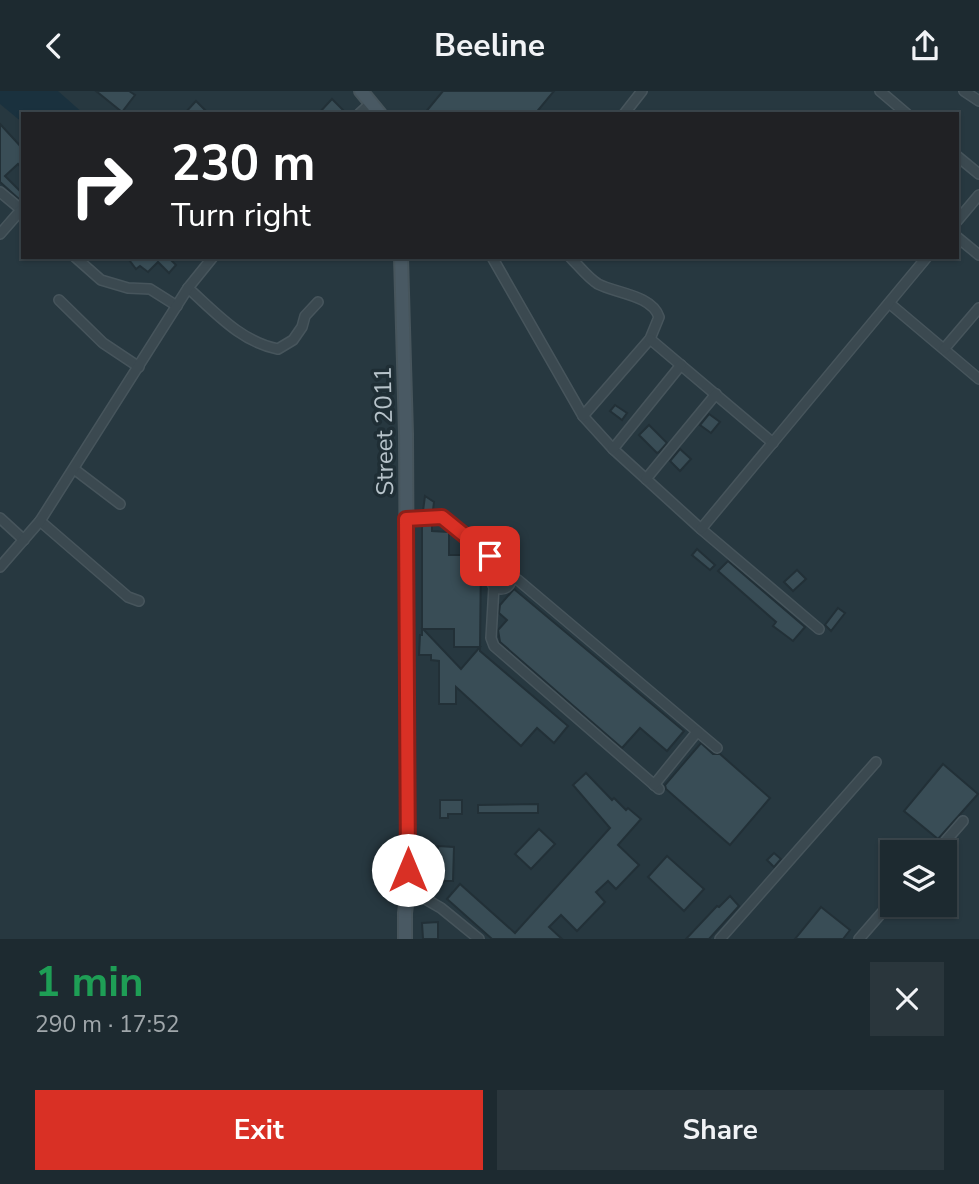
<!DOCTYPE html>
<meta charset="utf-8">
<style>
:root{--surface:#1d2a30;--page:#2a363c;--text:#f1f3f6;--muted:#a0a7ab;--line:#3b464c;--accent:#d93025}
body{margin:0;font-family:"Nunito Sans",sans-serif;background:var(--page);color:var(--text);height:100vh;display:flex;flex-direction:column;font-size:26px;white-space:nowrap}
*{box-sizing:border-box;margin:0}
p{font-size:23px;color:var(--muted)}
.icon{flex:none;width:38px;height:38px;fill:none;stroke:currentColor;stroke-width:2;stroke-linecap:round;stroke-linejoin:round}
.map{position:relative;height:848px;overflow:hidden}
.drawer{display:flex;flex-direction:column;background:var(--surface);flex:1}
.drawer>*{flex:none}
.banner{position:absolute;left:21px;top:21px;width:938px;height:147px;border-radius:0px;box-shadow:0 2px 5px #0004,0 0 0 2px var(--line);background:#202124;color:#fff;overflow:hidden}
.tools{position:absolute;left:880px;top:749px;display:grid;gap:14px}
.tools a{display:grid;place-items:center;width:77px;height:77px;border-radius:0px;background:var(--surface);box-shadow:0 2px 5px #0004,0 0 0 2px var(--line);font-size:35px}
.pin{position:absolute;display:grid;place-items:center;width:60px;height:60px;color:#fff;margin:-30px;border-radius:14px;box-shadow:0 4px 10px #0006}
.me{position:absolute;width:77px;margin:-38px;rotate:0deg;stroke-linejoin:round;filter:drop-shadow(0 0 5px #0008)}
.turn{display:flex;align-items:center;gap:24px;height:147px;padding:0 35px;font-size:32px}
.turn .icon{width:91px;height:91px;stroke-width:2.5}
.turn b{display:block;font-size:49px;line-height:60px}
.round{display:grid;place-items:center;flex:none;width:74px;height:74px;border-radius:0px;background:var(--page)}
.headline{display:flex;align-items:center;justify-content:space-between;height:119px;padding:0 35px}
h1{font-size:42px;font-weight:700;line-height:52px;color:#1e9e55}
.action{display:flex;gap:14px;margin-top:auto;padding:14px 35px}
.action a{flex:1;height:80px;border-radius:0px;background:var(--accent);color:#fff;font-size:28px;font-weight:700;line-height:80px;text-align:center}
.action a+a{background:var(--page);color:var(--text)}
header{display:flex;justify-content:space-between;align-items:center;height:91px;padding:0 35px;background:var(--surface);font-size:32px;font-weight:700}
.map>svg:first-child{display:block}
.water{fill:#1a313e}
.building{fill:#394d56;stroke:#223037;stroke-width:2;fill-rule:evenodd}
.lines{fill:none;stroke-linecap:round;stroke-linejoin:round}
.minor-casing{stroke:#47555c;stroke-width:12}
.secondary-casing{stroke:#47555c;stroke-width:16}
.minor{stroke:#3b4950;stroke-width:9}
.secondary{stroke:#495963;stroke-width:12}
.route-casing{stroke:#8d1f18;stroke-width:18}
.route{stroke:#d93025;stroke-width:12}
.labels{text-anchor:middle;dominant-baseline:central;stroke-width:7;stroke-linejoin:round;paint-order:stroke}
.street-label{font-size:24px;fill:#b7c3ca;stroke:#1f2e35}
</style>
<header><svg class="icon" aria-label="back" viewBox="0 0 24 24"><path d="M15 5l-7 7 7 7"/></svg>Beeline<svg class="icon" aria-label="share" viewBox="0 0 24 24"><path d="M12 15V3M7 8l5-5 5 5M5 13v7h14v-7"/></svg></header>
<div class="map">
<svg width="979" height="848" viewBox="0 0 979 848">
<rect width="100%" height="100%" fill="#273840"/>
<path class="water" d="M0,0H58L84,23H23V32L0,13Z"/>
<g class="building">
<path d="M96,0H129L135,4L122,21Z"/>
<path d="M443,0H554L535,23H424Z"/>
<path d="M332,8L347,23H318Z"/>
<path d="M196,10L209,23H184Z"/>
<path d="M0,33L23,58V78L18,73L5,85L23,103L20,109L0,91Z"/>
<path d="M127,166H168L176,174L169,182L158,171L148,181L140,175L136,178Z"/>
<path d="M615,314L627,322L622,329L610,320Z"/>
<path d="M709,323L720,331L711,342L700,334Z"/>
<path d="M649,334L667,352L659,361L657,362L639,344Z"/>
<path d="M680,358L691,368L680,380L670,370Z"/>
<path d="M425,405L434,411L433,419L423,420Z"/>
<path d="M422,434H432V440L449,441V464H478L481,466L480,560L568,635L554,652L537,637L521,655L456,596V613H439V570L431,569V564H419L420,544H422ZM423,538H454V556H480L461,578Z"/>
<path d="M697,458L715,474L710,479L692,464Z"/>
<path d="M728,470L805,536L793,550L773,535L776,531L718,480Z"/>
<path d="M797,479L806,488L793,500L784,491Z"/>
<path d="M514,498L684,640L667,660L640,637L622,657L500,551L498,539L507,529L499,522L500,514Z"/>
<path d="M838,517L845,522L831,540L825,534Z"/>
<path d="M701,652L713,663H720L770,707L730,754L666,698L665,694Z"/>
<path d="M943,673L978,703L938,748L904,720Z"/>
<path d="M586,682L612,709L614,707L626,719L628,717L641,728L618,754L639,774L616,798L608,790L596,801L605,811L577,840L561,824L549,836L562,848H492L447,808L460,793L515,842L610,737L573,694Z"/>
<path d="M440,709H462V723H448V727H440Z"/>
<path d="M538,713V722H478V714Z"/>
<path d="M539,738L555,753L531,778L515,763Z"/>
<path d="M438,755L454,756L453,790H438Z"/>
<path d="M774,762L781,768L774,776L767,769Z"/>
<path d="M667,765L704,798L684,820L648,786Z"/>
<path d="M730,805L739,815L709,848H686L717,815L719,816Z"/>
<path d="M821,816L850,839L843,848H795Z"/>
<path d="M438,831V848H423L422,832Z"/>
</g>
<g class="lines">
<g class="minor-casing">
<g id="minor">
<path d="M880,0L907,23"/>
<path d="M964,0L979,10"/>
<path d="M359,23L371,12"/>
<path d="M624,23L642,0"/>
<path d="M957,65L979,83"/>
<path d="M0,101L23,120"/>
<path d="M957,130L979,104"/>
<path d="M0,143L21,119"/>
<path d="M957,146L979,164"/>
<path d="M75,166L101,189L128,197L150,198L177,215"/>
<path d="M492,166L583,325L613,358L701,438L819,538"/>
<path d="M570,166C579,175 588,187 598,193C615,202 652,204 659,226L650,248L583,325"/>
<path d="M188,197C215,221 241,251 278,258L293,249L302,236L305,225L318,211"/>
<path d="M59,209L103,252L139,276"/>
<path d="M889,212L979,288"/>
<path d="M650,248L773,352"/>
<path d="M944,258L979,217"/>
<path d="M613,358L681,274"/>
<path d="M74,378L120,413"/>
<path d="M646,388L716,303"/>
<path d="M0,427L24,449"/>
<path d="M406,428L442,426L490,465L497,478"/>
<path d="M40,430L128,506L139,510"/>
<path d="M701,438L927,166"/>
<path d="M0,476L40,430L188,197L213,166"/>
<circle cx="501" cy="488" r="10"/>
<path d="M511,487L518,489L717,657"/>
<path d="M494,495L491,547L494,555L659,698"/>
<path d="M654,694L697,641"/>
<path d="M936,761L963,730"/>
<path d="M408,798L441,817L479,848"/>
<path d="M720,848L876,671"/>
<path d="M859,848L892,810"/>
</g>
</g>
<g class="secondary-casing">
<g id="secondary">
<path d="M361,0L380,23"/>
<path d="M401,166L406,343L408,741V798L405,822V848"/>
</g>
</g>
<use href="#minor" class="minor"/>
<use href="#secondary" class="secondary"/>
</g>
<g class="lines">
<g class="route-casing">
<path id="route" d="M408,779L406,428L442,426L490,465"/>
</g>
<use href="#route" class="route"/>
</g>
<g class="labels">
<g class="street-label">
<text transform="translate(384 340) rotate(-91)">Street 2011</text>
</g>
</g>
</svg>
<div class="tools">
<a><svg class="icon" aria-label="layers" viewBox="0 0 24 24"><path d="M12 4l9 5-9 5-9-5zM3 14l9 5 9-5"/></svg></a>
</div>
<div class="pin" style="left:490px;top:465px;background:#d93025"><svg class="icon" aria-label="arrive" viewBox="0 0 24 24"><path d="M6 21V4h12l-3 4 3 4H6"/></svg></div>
<svg class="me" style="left:408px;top:779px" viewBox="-20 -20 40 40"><circle r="19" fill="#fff"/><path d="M0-13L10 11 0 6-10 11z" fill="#d93025"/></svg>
<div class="banner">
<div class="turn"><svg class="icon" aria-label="right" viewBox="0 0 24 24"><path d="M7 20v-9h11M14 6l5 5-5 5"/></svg><div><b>230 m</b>Turn right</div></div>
</div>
</div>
<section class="drawer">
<div class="headline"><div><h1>1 min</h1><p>290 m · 17:52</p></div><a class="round"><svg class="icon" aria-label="close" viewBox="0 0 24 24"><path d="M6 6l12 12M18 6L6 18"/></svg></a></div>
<div class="action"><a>Exit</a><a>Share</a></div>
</section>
